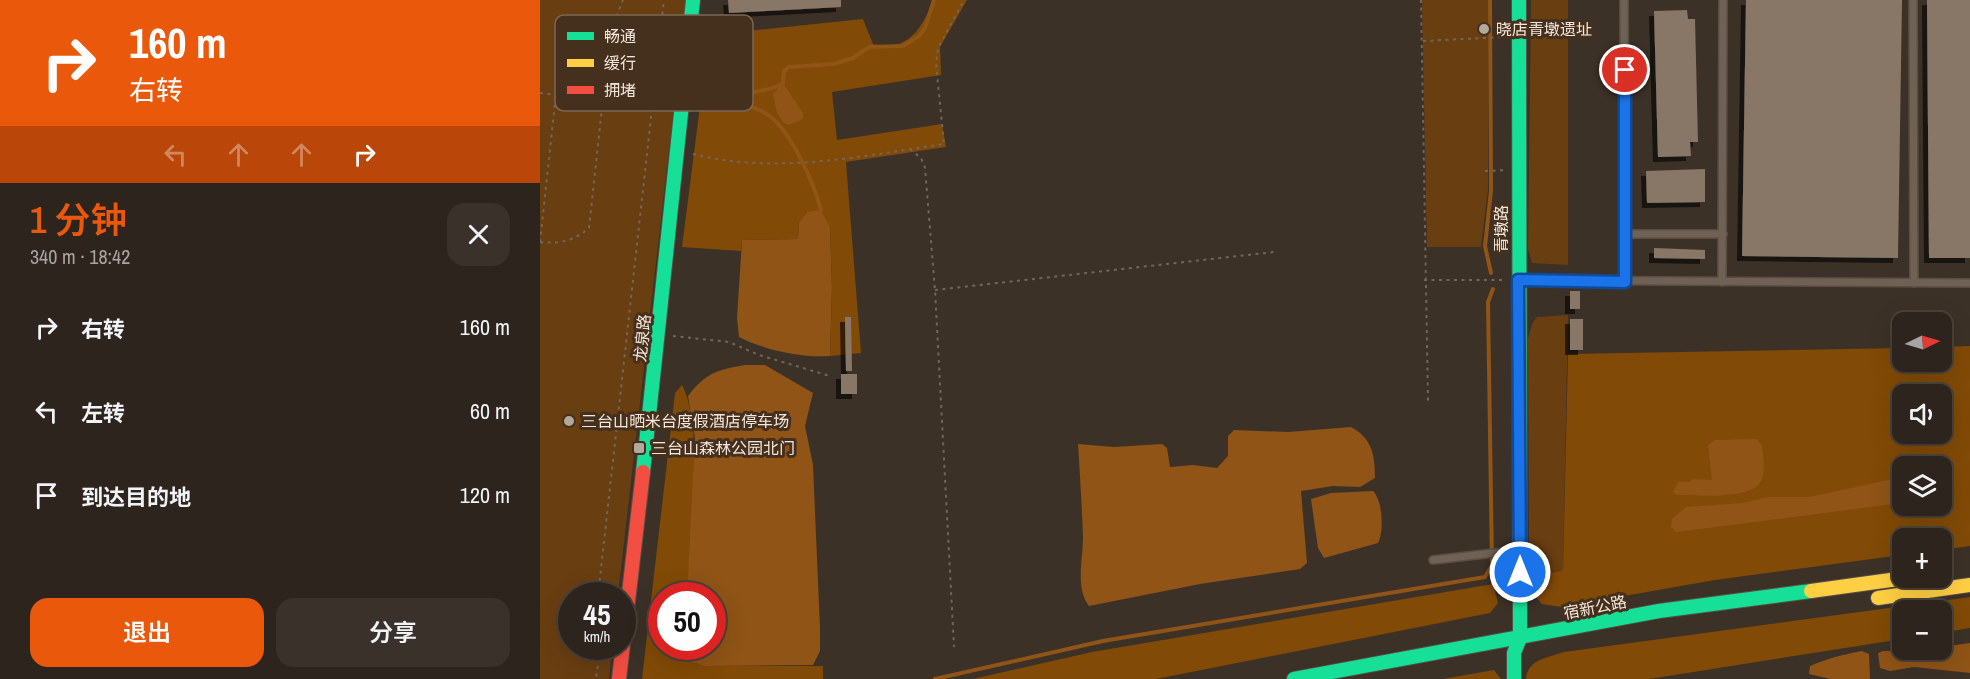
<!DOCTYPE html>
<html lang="zh">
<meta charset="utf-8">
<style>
:root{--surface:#2d251d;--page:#39312a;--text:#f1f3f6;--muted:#a7a5a4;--line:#48423b;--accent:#ea580c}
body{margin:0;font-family:"Archivo Narrow","Noto Sans SC",sans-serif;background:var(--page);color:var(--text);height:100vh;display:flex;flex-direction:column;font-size:22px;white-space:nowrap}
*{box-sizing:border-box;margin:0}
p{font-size:20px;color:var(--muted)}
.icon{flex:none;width:33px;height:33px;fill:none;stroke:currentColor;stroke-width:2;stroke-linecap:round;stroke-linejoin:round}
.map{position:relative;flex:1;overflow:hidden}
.sheet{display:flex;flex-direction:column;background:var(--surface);width:540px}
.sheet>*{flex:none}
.guide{background:#ea580c;color:#fff;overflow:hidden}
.needle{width:39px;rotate:85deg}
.controls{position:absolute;left:1352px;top:312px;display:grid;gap:12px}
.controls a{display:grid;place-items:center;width:60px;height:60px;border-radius:12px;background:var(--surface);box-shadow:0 6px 24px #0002,0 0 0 2px var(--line);font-size:30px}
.speed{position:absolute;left:18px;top:582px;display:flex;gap:12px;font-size:30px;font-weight:700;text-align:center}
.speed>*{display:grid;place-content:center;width:78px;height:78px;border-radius:50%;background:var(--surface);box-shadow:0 6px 24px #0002,0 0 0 2px var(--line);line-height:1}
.speed small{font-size:15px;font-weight:400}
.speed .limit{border:9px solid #d22;background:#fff;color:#111}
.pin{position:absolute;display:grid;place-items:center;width:51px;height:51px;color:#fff;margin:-26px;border:3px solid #fff;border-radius:50%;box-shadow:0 2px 6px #0007}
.me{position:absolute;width:66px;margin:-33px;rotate:0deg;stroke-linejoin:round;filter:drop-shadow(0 0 4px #0008)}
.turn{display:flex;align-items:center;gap:21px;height:126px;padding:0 30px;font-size:27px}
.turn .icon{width:78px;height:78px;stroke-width:2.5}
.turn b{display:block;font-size:42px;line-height:51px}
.lanes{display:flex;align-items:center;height:57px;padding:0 30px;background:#0003;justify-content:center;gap:30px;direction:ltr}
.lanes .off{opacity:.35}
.round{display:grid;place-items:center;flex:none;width:63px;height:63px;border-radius:18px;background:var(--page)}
.head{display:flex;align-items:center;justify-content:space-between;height:102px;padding:0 30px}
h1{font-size:36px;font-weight:600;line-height:45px;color:var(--accent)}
.primary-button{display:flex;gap:12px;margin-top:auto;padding:12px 30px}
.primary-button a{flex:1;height:69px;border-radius:18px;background:var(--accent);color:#fff;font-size:24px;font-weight:600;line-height:69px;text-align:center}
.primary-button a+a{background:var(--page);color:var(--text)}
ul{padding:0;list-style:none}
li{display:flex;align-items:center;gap:18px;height:84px;padding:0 30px}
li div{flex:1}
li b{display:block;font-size:22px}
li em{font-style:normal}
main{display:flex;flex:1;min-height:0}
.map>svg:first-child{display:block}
.green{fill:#693e11}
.forest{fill:#814a06;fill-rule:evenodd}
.water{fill:#8f5416}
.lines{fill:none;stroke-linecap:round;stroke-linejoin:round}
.stream{stroke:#8f5416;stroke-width:4}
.building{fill:#887666;filter:url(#shadow)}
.lane-casing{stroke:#584e45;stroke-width:10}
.fast-casing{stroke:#584e45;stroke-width:16}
.slow-casing{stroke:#584e45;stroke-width:16}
.jam-casing{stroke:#584e45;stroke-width:16}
.path{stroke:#72665c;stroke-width:2;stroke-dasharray:3 4.5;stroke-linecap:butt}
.lane{stroke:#6f6154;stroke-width:7}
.fast{stroke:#16e098;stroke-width:14}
.slow{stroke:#ffcf43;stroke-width:14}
.jam{stroke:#f24e42;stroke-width:14}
.route-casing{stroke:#114b97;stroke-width:15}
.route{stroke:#1a73e8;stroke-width:10}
.poi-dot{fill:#b4a79c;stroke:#45301e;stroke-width:2}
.labels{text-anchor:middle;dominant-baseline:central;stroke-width:6;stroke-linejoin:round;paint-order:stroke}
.poi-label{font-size:16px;fill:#f4e6db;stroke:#45301e;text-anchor:start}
.street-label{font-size:16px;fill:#f4e6db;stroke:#45301e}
.key{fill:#45301e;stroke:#7a6757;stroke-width:1.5}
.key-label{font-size:16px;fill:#f4e6db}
</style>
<main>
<section class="sheet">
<div class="guide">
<div class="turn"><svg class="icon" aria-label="right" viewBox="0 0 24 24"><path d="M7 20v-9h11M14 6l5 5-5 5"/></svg><div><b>160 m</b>右转</div></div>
<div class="lanes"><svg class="icon off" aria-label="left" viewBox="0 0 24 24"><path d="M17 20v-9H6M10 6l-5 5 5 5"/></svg><svg class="icon off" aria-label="ahead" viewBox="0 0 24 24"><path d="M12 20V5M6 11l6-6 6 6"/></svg><svg class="icon off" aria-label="ahead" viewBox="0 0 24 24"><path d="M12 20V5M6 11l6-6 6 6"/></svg><svg class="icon" aria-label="right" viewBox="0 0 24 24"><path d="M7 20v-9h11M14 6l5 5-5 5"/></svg></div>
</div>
<div class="head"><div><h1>1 分钟</h1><p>340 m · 18:42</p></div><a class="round"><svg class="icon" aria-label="close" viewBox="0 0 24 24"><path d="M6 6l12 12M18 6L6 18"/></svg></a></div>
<ul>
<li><svg class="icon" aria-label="right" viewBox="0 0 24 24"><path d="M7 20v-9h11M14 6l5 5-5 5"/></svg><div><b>右转</b></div><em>160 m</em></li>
<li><svg class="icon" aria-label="left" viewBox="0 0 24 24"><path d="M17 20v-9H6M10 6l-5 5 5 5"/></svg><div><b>左转</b></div><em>60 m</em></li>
<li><svg class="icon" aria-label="arrive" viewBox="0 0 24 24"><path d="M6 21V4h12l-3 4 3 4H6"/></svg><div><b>到达目的地</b></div><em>120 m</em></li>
</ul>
<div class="primary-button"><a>退出</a><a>分享</a></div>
</section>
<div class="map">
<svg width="1430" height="679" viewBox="0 0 1430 679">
<defs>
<filter id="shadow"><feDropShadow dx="-5" dy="5" stdDeviation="0" flood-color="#0009"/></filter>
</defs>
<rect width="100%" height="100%" fill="#3c3127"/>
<g class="green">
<path d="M0,0H146L78,595L32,596V646L72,647L69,679H0Z"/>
<path d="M882,0H948V189L941,247H887Z"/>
<path d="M991,0H1028V265L992,263L988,249Z"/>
<path d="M1028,315L1023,570L998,574L993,579L989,557L988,338L993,322L997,317Z"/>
</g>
<g class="forest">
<path d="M394,0H427L400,47L401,75L292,92L297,140L402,124L406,147L306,162L321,353L290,356L292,287L290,228L267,212L259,222L258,239L202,240L201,251L142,247L169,35L323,19L333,44C370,52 381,28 394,0Z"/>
<path d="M1430,346V546L1401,550V538H1362V555L1175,580L1021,607L1002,604C977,576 1001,575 1023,570L1028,354L1362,348V362H1401V347ZM1362,394H1401V434H1362ZM1362,466H1401V506H1362Z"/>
<path d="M142,385C165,428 150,544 147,595L122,596V646L145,647L149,661L164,666H283V679H102L135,393Z"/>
<path d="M953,584L958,603L950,613L616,679H433L552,652Z"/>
<path d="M1430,597V628L1401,633V610H1362V639L1109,679H986C988,659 1007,658 1024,652Z"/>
<path d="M954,670L961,679H903Z"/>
</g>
<g class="water">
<path d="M243,83L263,113V119L249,125L244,123L237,113L233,94Z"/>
<path d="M281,210L290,228L292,287L290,356C262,358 224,350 199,337L197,318L202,240L258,239L259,222L267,212Z"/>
<path d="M205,365H225L273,393L265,426L273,465L280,628V651L273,665L164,666L149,661L145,647L172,646V596L147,595L155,438L148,396C166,373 176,370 205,365Z"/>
<path d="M811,427C832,438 835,455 835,478L820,487L793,486L761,491L767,563L760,569L660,584L549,606C535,588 543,559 543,538C542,507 540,475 538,444L574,447L622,444L627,448L630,467L653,465L677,468L688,456V436L694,430L748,432Z"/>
<path d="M1216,439L1222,445C1223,456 1227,473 1220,483C1208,500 1156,495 1136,495L1133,492L1138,482H1150L1152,479L1172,480L1168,445L1175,440Z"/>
<path d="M1348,480L1362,481V503L1136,532L1131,527L1132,519L1146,507L1203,503L1228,497H1269Z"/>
<path d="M833,491C843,501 844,532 838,543L784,558L778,548L771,499L791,493Z"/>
<path d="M1430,643V673L1374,667L1350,671L1340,668L1338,653L1343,651L1401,650V647Z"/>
<path d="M1322,651L1329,654L1330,679H1291L1269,674L1270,666C1286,659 1304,654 1322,651Z"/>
</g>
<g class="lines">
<g class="stream">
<path d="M950,0L951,191L945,246L951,273"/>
<path d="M281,210C274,184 250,127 225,113C220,110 214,108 208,105V94C219,89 233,91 243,83L244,71L249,67L294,64L313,58L329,47L363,46L379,36L385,28L394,0"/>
<path d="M395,679L563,641L945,577L952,565L948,302L953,289"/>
</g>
</g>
<g class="building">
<path d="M188,0H301V7L189,13Z"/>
<path d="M1206,0H1362L1358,258L1202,256Z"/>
<path d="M1387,0H1430V258H1389Z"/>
<path d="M1147,10L1148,19H1155L1158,142H1150L1151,156L1118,157L1114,11Z"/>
<path d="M1165,169V202L1107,203L1106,171Z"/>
<path d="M1114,248L1165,250V259L1114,258Z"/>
<rect x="1030" y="291" width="10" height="18"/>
<path d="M305,317H311L312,371H306Z"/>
<rect x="1030" y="319" width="13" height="31"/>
<rect x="301" y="374" width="16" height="20"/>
</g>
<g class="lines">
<g class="lane-casing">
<g id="lane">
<path d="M1084,0L1085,282"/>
<path d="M1373,0L1374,283"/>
<path d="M1085,234H1183"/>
<path d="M980,280L1430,283"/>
<path d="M1182,282L1183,0"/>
<path d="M893,560L980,550"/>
</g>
</g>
<g class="fast-casing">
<g id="fast">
<path d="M103,472L153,0"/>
<path d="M754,679L1119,611L1271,591"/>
<path d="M974,679V653L980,638L979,0"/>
</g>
</g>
<g class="slow-casing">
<g id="slow">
<path d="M1271,591L1365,578"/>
<path d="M1338,598L1430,585"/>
</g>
</g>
<g class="jam-casing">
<path id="jam" d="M79,679L103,472"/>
</g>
<g class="path">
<path d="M881,0L888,401"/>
<path d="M883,41L964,37"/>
<path d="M0,93L50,99L61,95L71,30L83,0"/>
<path d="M370,149L381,158L385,168L395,290L414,647"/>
<path d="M153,154C235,175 322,156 404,144L396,64L398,48L424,0"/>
<path d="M945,171L966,170"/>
<path d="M0,242L22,38L24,32L35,27L71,30"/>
<path d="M0,242C20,244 34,241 49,228L64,89"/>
<path d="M884,280H965"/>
<path d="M395,290L734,252"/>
<path d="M133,336L189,342L219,355L290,376"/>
<path d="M58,596L124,0"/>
<path d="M52,646L59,655L56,679"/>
</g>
<use href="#lane" class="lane"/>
<use href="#fast" class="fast"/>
<use href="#slow" class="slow"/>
<use href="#jam" class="jam"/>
</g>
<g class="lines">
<g class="route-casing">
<path id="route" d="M980,572L978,280L1085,282V70"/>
</g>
<use href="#route" class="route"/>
</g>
<g class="poi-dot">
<circle cx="944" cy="29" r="6"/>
<circle cx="29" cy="421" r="6"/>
<rect x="93" y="442" width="12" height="12" rx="3"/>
</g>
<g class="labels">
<g class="poi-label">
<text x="956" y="29">晓店青墩遗址</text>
<text x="41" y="421">三台山晒米台度假酒店停车场</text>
<text x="111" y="448">三台山森林公园北门</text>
</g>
<g class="street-label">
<text transform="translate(961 229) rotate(-90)">青墩路</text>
<text transform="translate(102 338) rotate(-84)">龙泉路</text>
<text transform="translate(1055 607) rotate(-11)">宿新公路</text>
</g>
</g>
<rect x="15" y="15" width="198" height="96" rx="9" class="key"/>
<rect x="27" y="32" width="27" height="8" fill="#16e098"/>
<rect x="27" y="59" width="27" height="8" fill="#ffcf43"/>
<rect x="27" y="86" width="27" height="8" fill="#f24e42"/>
<g class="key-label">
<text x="64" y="42">畅通</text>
<text x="64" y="69">缓行</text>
<text x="64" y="96">拥堵</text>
</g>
</svg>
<div class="controls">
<a><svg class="needle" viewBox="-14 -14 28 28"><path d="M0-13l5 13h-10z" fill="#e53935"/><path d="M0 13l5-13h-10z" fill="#a7a5a4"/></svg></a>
<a><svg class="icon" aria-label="sound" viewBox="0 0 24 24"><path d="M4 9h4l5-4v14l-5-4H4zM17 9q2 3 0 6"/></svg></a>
<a><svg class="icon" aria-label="layers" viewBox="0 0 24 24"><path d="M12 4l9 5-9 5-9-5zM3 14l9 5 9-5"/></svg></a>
<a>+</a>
<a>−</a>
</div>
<div class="speed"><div>45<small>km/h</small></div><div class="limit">50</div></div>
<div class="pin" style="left:1085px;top:70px;background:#d93025"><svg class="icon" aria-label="arrive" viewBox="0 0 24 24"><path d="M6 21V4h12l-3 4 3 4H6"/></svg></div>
<svg class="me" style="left:980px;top:572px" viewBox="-20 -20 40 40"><circle r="17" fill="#1a73e8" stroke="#fff" stroke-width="3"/><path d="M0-11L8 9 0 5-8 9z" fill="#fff"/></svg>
</div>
</main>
